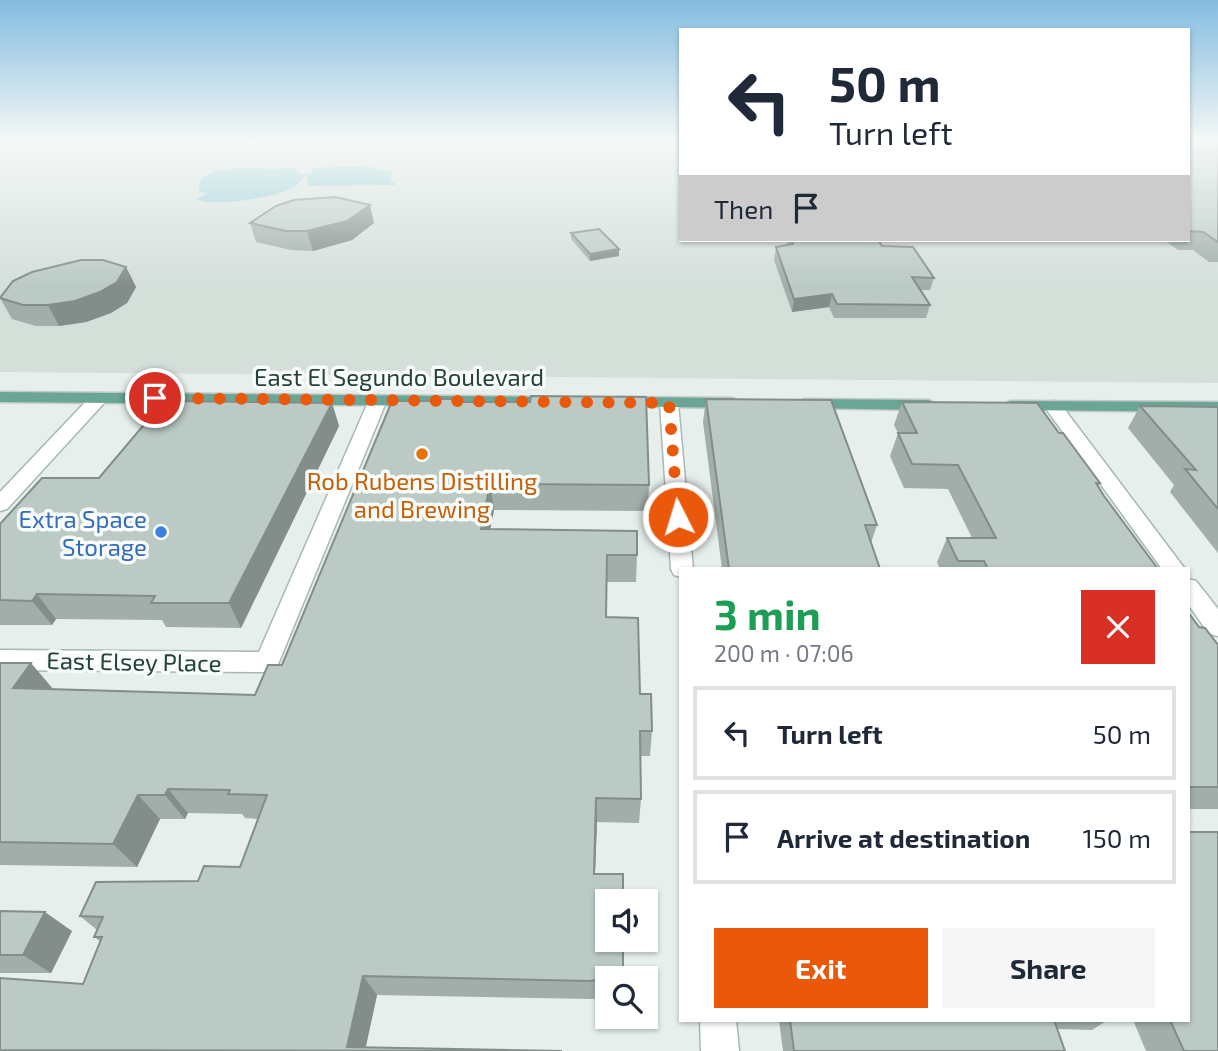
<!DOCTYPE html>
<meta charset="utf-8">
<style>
:root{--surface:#fff;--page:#f6f6f7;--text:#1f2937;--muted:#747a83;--line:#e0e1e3;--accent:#ea580c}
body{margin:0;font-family:"Exo 2",sans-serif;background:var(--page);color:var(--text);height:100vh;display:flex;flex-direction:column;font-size:26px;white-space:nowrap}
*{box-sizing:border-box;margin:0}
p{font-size:23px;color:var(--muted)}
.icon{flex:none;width:38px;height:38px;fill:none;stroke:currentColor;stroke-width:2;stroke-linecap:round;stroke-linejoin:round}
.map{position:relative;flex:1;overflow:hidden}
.details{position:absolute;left:679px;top:567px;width:511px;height:455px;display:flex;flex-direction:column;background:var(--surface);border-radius:0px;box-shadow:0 2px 5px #0004}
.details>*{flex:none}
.banner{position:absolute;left:679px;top:28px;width:511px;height:214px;border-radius:0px;box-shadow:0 2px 5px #0004;background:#fff;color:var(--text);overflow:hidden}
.controls{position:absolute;left:595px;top:889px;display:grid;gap:14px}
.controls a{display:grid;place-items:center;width:63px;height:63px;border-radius:0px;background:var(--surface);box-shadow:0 2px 5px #0004;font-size:35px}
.pin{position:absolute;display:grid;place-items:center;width:60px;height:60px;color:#fff;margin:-30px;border:4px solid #fff;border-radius:50%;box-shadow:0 2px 7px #0007}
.me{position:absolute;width:77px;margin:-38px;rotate:355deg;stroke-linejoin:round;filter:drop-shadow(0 0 5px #0008)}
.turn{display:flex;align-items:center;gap:24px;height:147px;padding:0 35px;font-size:32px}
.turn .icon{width:91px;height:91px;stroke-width:2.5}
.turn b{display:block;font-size:49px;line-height:60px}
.then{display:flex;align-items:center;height:66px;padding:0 35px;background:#0003;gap:14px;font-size:26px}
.round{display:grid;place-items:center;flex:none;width:74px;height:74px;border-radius:0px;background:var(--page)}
.head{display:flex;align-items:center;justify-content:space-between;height:119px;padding:0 35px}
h1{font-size:42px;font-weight:700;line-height:52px;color:#1e9e55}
.action{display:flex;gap:14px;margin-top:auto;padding:14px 35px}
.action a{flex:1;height:80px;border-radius:0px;background:var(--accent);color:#fff;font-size:28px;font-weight:700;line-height:80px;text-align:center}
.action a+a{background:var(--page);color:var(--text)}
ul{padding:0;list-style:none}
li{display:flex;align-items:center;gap:21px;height:94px;margin:0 14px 10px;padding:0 21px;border:4px solid var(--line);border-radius:0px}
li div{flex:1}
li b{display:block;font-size:26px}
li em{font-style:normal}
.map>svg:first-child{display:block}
.built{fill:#d4dfda}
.water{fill:#8ec9d4}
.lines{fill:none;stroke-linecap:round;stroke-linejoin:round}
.minor-casing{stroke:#a8b8b2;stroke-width:3}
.major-casing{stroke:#c2cac8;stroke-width:3}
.minor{fill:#fff;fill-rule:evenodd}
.major{fill:#6aa596;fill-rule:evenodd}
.wall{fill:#a1aea9}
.shaded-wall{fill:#838d89}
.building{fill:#bbcac4;stroke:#838d89;stroke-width:2}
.route{stroke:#ea580c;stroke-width:12;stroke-dasharray:0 21.6}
.food-dot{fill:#e8710a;stroke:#f7fbf9;stroke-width:2.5}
.shop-dot{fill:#3f7fe0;stroke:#f7fbf9;stroke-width:2.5}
.labels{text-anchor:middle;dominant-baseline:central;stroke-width:7;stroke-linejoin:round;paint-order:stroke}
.street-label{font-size:24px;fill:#24423a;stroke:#f7fbf9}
.food-label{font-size:24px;fill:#c56008;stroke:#f7fbf9}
.shop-label{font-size:24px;fill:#366cbe;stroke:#f7fbf9;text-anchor:end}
</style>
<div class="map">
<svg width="1218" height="1051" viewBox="0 0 1218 1051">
<rect width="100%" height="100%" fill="#e6efeb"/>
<path class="built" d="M0,140H681V240H1188L1218,140V383L0,372Z"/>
<path class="water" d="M365,166L392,172L391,180L397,185L308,186L307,177L304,176C303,178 298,185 294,187C280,197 211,208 196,199L208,193L199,192C199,187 199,181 204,177C223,163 269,171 293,168L300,174L311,173L314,168Z"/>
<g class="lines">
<g class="minor-casing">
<g id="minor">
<path d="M99,393L108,398L105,402L7,509L0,511V492L93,394Z"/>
<path d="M378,395L387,400L276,669L267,672L0,670V650L259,652L369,400Z"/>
<path d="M669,398L678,403L693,569H681V577L674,575L671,569L660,403Z"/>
<path d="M1053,401L1059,402L1185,569H1162L1044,406Z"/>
<path d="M1188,579L1196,581L1218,609V636L1209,634L1188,604Z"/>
<path d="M700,1020H736L739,1051H701Z"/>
</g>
</g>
<g class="major-casing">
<g id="major">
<path d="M0,392L558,397L567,402L558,407L0,402Z"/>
<path d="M618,397L733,398L742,403L733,408L612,406L609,402L612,398Z"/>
<path d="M804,399L929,400L938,405L929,410L798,408L795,404Z"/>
<path d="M1010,401L1218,402V412L1004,410L1001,406Z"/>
</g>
</g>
<use href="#minor" class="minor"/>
<use href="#major" class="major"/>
</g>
<g class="wall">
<path d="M1188,140H1218V262H1209L1193,250H1178L1164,240H1188Z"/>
<path d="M250,223H374L352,240L313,251L291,250L256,242Z"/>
<path d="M571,233L619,256L590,261L571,239Z"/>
<path d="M787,240H878L882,246L934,278L930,290H921L930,305L926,318H834L829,307L792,312L774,260L776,247L787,245Z"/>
<path d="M126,267L136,287L127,303L111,313L86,322L59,326H36L12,319L0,298Z"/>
<path d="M462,399V402L649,485L648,511L494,510L490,529L637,555L636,582H607L606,617L640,694L652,731L650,756H640L641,799L639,823L597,822L595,874L623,940L622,978H607V998L591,999L377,995L365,1048L562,1051H0V978L83,984L100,941L94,937L97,930L80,916L198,881L240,867L258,819L245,818L242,814L188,813L185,819H160L137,867L0,865V663L54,689L255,695L282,665L438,401Z"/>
<path d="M706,399L877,525L871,543L880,569H722L703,422Z"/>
<path d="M902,402L1059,433L1100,483L1098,486L1104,496L1158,569H940L937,562L947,538H972L948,489L904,488L890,456L898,433L894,425Z"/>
<path d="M332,403L339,426L241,628L166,627L162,620L56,619L52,625H0V524L99,478Z"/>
<path d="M1140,406L1218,407V553L1170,492L1174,485L1128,428Z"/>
<path d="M1188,612L1199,627L1218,645V809H1188Z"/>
<path d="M0,911L72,931L51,973H0Z"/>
<path d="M779,1020H1108L1092,1030L1057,1029L1065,1051H783Z"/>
<path d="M1133,1020H1188L1218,1051H1146Z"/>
</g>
<g class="shaded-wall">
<path d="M370,205L374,223L352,240L313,251L307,231Z"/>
<path d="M619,249V256L590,261V254Z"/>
<path d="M126,267L136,287L127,303L111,313L86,322L59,326L48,305Z"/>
<path d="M832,294L829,307L792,312L794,299Z"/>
<path d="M332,403L339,426L241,628L229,603Z"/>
<path d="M490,484L494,510L485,555L481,529Z"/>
<path d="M37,594L56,619L52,625L32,601Z"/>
<path d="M31,663L54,690L13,688Z"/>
<path d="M168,789L188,813L185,819L165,795Z"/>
<path d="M138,795L160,819L137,867L113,844Z"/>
<path d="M596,798L597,822L594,896V874Z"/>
<path d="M45,912L72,931L51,973L23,955Z"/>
<path d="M363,976L377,995L365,1051L347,1047Z"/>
</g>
<g class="building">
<path d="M1188,140H1218V242L1203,232L1188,231Z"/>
<path d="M335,197L370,205L347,221L307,231H286L250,223L276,206L294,200Z"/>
<path d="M599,229L619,249L590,254L571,233Z"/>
<path d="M792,240H878L882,246L913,247L934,278L912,277L930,305L837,304L832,294L794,299L776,247L793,244Z"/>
<path d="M81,260H103L126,267L117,282L100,292L75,301L48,305H23L0,298L13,281L32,272Z"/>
<path d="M531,396L646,397L649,485L490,484L481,529L637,531V555H607L606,617L638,618L640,694H651L652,731H640L641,799L596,798L594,874H623V901H607V940H623V971H614V978L589,981L363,976L347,1047L562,1051L0,1050V978L83,984L102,937H94L103,917L80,916L96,882L198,881L204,866L240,867L267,795L228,794L230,790L168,789L165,795H138L113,844L0,842V663H31L13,688L255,695L268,665H282L392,401H438L439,399H462L461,402H530Z"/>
<path d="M706,399L831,400L877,525H865L880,569H729Z"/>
<path d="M164,401L332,403L229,603H151L155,596L37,594L32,601L0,600V524L42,478H99Z"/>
<path d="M902,402L1037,403L1059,433H1063L1100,483H1096L1104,496L1158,569H988L984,561H958L947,538H996L958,465L912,464L898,433H917Z"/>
<path d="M1140,406L1218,407V509L1185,469L1196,470Z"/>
<path d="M1188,612L1199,627L1205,628L1218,645V787H1188Z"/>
<path d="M1188,832H1218V1051H1184L1170,1020H1188Z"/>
<path d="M0,911L45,912L23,955H0Z"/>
<path d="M790,1020H1054L1065,1051H794Z"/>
</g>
<linearGradient id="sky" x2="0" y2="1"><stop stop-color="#84bce0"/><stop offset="0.49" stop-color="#f4f8f6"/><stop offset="1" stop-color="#f4f8f6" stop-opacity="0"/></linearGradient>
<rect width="1218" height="287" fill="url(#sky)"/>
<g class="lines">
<path class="route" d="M155,398L669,403L678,517"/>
</g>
<circle class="food-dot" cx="422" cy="454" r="7"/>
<circle class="shop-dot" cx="161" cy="532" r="7"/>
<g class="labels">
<g class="street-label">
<text x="399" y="376">East El Segundo Boulevard</text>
<text transform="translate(134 661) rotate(1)">East Elsey Place</text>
</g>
<g class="food-label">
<text x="422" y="480">Rob Rubens Distilling<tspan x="422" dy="28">and Brewing</tspan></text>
</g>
<g class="shop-label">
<text x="147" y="518">Extra Space<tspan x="147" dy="28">Storage</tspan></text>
</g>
</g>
</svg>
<div class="controls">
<a><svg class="icon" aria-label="sound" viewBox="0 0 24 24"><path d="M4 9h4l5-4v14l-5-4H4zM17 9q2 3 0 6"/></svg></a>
<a><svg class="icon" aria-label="search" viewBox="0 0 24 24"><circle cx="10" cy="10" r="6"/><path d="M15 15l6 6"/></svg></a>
</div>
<div class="pin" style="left:155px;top:398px;background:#d93025"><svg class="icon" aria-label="arrive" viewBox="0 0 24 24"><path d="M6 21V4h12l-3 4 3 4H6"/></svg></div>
<svg class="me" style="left:678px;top:517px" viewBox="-20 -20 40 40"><circle r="17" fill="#ea580c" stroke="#fff" stroke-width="3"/><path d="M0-11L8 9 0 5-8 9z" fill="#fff"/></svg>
<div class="banner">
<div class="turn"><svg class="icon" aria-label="left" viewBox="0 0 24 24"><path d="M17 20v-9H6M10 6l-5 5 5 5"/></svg><div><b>50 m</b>Turn left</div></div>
<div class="then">Then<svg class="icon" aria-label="arrive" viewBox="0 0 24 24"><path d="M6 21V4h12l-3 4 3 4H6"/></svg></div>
</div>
<section class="details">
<div class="head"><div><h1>3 min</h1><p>200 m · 07:06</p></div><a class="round" style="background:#d93025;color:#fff"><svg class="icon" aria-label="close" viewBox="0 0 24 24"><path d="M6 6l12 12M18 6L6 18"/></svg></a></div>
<ul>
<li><svg class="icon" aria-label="left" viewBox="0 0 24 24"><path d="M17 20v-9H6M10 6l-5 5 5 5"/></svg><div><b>Turn left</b></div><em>50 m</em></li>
<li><svg class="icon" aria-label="arrive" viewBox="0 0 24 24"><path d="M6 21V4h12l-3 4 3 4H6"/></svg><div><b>Arrive at destination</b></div><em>150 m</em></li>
</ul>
<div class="action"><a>Exit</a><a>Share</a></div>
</section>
</div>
